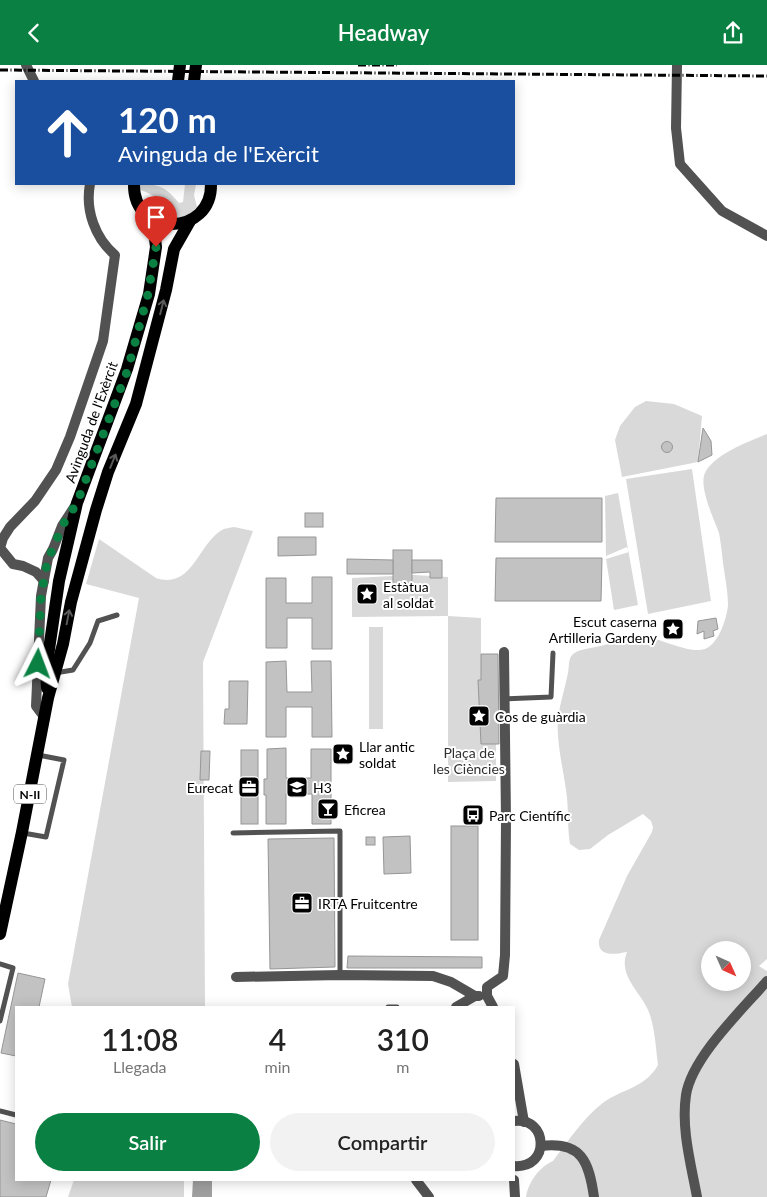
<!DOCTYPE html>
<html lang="es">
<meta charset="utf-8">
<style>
:root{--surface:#fff;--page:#f2f2f2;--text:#222;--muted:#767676;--accent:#0b8043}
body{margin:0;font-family:Lato,sans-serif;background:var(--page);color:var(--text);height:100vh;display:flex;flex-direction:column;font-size:19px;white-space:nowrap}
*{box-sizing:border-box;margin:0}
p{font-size:16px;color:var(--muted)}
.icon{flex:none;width:28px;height:28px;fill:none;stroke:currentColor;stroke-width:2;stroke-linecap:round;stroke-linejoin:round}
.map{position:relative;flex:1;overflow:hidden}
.panel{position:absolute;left:15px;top:941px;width:500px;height:175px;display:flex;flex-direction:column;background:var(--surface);border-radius:0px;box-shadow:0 2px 12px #0003}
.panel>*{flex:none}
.hud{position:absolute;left:15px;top:15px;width:500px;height:105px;border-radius:0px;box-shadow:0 2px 12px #0003;background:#1a4fa0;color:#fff;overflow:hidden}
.needle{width:32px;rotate:135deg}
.buttons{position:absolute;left:701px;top:876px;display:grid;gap:10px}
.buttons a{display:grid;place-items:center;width:50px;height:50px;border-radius:50%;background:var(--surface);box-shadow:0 2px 12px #0003;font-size:25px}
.pin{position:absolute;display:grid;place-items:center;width:42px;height:42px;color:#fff;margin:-51px -21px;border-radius:50% 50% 50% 0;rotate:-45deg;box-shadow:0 0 5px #0007}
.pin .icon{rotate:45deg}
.me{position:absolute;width:55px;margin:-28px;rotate:3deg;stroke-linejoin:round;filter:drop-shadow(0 0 4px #0008)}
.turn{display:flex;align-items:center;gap:18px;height:105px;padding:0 20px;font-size:22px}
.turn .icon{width:65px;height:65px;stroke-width:2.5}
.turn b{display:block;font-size:35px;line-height:42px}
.eta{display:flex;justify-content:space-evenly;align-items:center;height:85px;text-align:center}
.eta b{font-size:30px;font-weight:600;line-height:35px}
.primary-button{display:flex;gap:10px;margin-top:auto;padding:10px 20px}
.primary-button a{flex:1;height:58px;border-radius:30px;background:var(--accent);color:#fff;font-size:20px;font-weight:600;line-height:58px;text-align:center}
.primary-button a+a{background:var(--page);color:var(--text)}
header{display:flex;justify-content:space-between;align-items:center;height:65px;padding:0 20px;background:var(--accent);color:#fff;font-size:22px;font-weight:600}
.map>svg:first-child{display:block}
.green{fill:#d9d9d9;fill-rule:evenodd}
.water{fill:#a0a0a0}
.building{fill:#c2c2c2;stroke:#969696}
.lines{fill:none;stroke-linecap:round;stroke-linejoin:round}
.lane{stroke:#525252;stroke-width:5}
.street{stroke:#525252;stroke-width:10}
.primary{stroke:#000;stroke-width:12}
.rail{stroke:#000;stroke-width:3;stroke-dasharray:8 2.5 1 2.5;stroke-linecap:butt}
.oneway{stroke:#595959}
.route{stroke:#0b8043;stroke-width:9;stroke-dasharray:0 16.2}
.labels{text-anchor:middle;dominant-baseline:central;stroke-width:4;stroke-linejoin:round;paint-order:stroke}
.shield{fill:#fff;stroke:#4c4c4c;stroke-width:1}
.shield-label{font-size:12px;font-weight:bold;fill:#000}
.street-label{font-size:14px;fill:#000;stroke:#fff}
.poi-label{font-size:14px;fill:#000;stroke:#fff;text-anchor:start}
.park-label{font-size:14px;fill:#303030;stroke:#fff}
</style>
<header><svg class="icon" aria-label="back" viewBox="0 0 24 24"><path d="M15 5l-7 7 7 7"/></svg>Headway<svg class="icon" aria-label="share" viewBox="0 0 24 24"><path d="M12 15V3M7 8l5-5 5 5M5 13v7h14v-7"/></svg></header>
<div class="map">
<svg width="767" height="1132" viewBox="0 0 767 1132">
<rect width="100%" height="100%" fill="#fff"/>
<g class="green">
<path d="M140,119C160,119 167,123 179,138L183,137L185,119H196L194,130L197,142L188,151L174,154C168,139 156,131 141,125Z"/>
<path d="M646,336L674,339L702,351L698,397L622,412L615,375L620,361L635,342Z"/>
<path d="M767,369V894L759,901L767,906V1132H526C528,1118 539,1102 553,1096C569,1075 583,1053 604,1037C623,1024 646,1022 658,1000C656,984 655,966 650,950C643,928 617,912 627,887C616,889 597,893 599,875L627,811L652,767L653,762L651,756L643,749L608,770L590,784L579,785L570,779C567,761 569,743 566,725C563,702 556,677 558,653C560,638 565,623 568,608C570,598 567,591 578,586C588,583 598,582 608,579C620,576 631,569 644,571C660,573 692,591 707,583C719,577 727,553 728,540C728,527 725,512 723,498C722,489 721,478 719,468C714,454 697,419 706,406C717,388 748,377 767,369ZM710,885H742V918H710Z"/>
<path d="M692,404L711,536L648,549L626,414Z"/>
<path d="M618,428L638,540L614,545L606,494L629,487L627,482L606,491L605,431Z"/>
<path d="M234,462L253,466L203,597L205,942H72L68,919L139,533L86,519L99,474L156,513C192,525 198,479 222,465C225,463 230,463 234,462Z"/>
<path d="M414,510L448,512V551L481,553V615H478L481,678L496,679V716L448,717V551L352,552V513Z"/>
<rect x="369" y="562" width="14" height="102"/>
<path d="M74,1115H184V1132H68Z"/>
</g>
<path class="water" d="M193,1115H212V1132H192Z"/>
<g class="building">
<path d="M703,363L711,376L712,390L698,397Z"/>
<circle cx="667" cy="382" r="5.5"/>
<path d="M496,433H602V477H495Z"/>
<rect x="305" y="448" width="18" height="14"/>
<path d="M278,472H316V490L278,491Z"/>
<rect x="393" y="485" width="19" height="42"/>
<path d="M496,493H602L601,536H495Z"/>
<path d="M347,494L393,495V509H347Z"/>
<path d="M412,495H442V513H430V507L412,508Z"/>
<path d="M312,512H332V584H312V553H287V583H266V513H286V538H312Z"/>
<path d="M716,553L718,564L713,566L714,571L704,574V566L697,569L698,556Z"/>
<path d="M481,589H498L499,679H481L478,615H481Z"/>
<path d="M286,596L287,627H312L311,596H331L332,672H312V642H286V672H266V597Z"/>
<path d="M229,616H248L247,659H224L225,644H229Z"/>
<path d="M286,683V713H311V684H331V759H312V729H286V759H266V730H264V714H267V684Z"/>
<rect x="241" y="685" width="17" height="74"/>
<path d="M201,686H210L209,715H200Z"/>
<rect x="451" y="761" width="27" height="114"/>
<path d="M410,771L411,808L384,809L383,772Z"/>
<rect x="366" y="772" width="9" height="8"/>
<path d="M334,773L335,902L270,904L268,774Z"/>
<path d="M348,891L482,892V903H347Z"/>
<path d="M18,908L45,914L39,942H16V991L1,988Z"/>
<path d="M0,1055L16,1059V1115H51L46,1132H0Z"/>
</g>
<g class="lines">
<g class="lane">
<path d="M55,608L73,605L90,578L98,556L117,550"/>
<path d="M505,634L551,632L553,588"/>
<path d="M23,768L46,772L64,695L38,690"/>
<path d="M233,768L340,766V910"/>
<path d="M0,899L13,903L0,956"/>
<path d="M388,942H397"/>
<path d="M0,1046L16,1050"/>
</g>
<g class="street">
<path d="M26,0L34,16"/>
<path d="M677,0L676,63L680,99L722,146L767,171"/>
<path d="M44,516L36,507L23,501L13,499L0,483L3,473L10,462L35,436L56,405L70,372L103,276L115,190C95,173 85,145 90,119"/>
<path d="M45,653L36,641L41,531L48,493L53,484L62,461L75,441"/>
<path d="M236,912L340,910L433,911L451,917L475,931"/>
<path d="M456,942L475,931H479"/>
<path d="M493,942L487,931V922L503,911L505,890L506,755L504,587"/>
<path d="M514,999L524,1057"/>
<path d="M514,1056C548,1051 551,1104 514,1101"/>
<path d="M541,1081C582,1076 589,1097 594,1132"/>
<path d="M416,1115L429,1132"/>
<path d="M514,1115L515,1132"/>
<path d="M697,1132C691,1099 681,1064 686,1030C692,992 742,945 767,916"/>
</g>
<g class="primary">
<path d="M178,16L180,0"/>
<path d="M194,16L196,0"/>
<path d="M134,119C133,173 212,172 211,119"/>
<path d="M47,623L46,605L59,516L77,438L127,304L149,229L156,182L154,165L149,152"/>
<path d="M0,869L22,767L48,633L63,579L71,537L96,445L108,407L136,339L166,225L174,184L190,156"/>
</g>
<g class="rail">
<path d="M358,0H397"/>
<path d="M0,5L767,11"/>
</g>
</g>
<defs><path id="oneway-shaft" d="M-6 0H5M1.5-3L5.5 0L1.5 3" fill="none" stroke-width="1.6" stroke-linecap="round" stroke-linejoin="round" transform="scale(1.25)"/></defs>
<g class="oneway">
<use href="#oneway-shaft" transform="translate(162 242) rotate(-76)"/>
<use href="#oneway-shaft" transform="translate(113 396) rotate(-68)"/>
<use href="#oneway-shaft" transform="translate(68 552) rotate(-79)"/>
</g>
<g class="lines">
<path class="route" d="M38,599L41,531L48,493L53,484L62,461L77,438L128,304L148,229L156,182"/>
</g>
<defs>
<g id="sight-square" transform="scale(1.125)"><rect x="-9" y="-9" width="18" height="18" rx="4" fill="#000" stroke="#fff"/><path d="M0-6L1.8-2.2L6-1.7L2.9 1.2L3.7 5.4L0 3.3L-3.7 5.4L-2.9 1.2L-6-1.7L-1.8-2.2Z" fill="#fff"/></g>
<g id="office-square" transform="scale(1.125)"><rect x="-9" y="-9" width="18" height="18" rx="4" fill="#000" stroke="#fff"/><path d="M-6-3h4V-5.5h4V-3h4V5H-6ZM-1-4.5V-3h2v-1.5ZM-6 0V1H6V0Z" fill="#fff"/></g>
<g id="university-square" transform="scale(1.125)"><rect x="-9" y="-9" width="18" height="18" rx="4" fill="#000" stroke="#fff"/><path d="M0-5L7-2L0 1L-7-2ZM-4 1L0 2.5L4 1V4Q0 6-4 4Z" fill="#fff"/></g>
<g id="bar-square" transform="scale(1.125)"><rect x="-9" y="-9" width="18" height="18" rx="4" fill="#000" stroke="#fff"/><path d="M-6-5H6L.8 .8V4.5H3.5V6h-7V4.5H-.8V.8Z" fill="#fff"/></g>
<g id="bus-square" transform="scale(1.125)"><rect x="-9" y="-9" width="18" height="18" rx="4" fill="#000" stroke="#fff"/><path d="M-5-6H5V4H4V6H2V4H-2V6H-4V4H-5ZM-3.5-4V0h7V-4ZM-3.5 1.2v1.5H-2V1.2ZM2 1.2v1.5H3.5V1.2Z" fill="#fff"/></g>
</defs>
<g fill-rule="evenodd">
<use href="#sight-square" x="367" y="529"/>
<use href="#sight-square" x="673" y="564"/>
<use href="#sight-square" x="479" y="651"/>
<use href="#sight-square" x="343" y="689"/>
<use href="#office-square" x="249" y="722"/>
<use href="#university-square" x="297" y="722"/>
<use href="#bar-square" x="328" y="744"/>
<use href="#bus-square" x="473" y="750"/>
<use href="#office-square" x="302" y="838"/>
</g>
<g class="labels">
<rect class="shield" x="14" y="719.5" width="32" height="19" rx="4"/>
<g class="shield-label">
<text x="30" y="729">N-II</text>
</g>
<g class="street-label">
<text transform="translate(91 357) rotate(-70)">Avinguda de l'Exèrcit</text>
</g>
<g class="poi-label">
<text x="383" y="521">Estàtua<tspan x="383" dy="16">al soldat</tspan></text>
<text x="657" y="556" text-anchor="end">Escut caserna<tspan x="657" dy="16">Artilleria Gardeny</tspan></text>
<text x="495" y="651">Cos de guàrdia</text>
<text x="359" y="681">Llar antic<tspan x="359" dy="16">soldat</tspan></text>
<text x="233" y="722" text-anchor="end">Eurecat</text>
<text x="313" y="722">H3</text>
<text x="344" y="744">Eficrea</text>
<text x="489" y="750">Parc Científic</text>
<text x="318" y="838">IRTA Fruitcentre</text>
</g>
<g class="park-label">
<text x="469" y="687">Plaça de<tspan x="469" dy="16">les Ciències</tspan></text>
</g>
</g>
</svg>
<div class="buttons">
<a><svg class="needle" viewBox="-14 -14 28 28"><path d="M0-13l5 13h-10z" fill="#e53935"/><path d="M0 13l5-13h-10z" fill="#767676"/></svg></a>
</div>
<div class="pin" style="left:156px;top:182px;background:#d93025"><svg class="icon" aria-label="arrive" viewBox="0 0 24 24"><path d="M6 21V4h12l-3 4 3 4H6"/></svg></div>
<svg class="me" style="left:38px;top:599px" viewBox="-20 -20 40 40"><path d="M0-17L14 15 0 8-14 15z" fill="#0b8043" stroke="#fff" stroke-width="4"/></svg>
<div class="hud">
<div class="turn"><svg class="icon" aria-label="ahead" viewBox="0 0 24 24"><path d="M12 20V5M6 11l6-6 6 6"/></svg><div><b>120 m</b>Avinguda de l'Exèrcit</div></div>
</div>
<section class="panel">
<div class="eta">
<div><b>11:08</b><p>Llegada</p></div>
<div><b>4</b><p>min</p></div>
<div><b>310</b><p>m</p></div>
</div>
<div class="primary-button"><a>Salir</a><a>Compartir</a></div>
</section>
</div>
